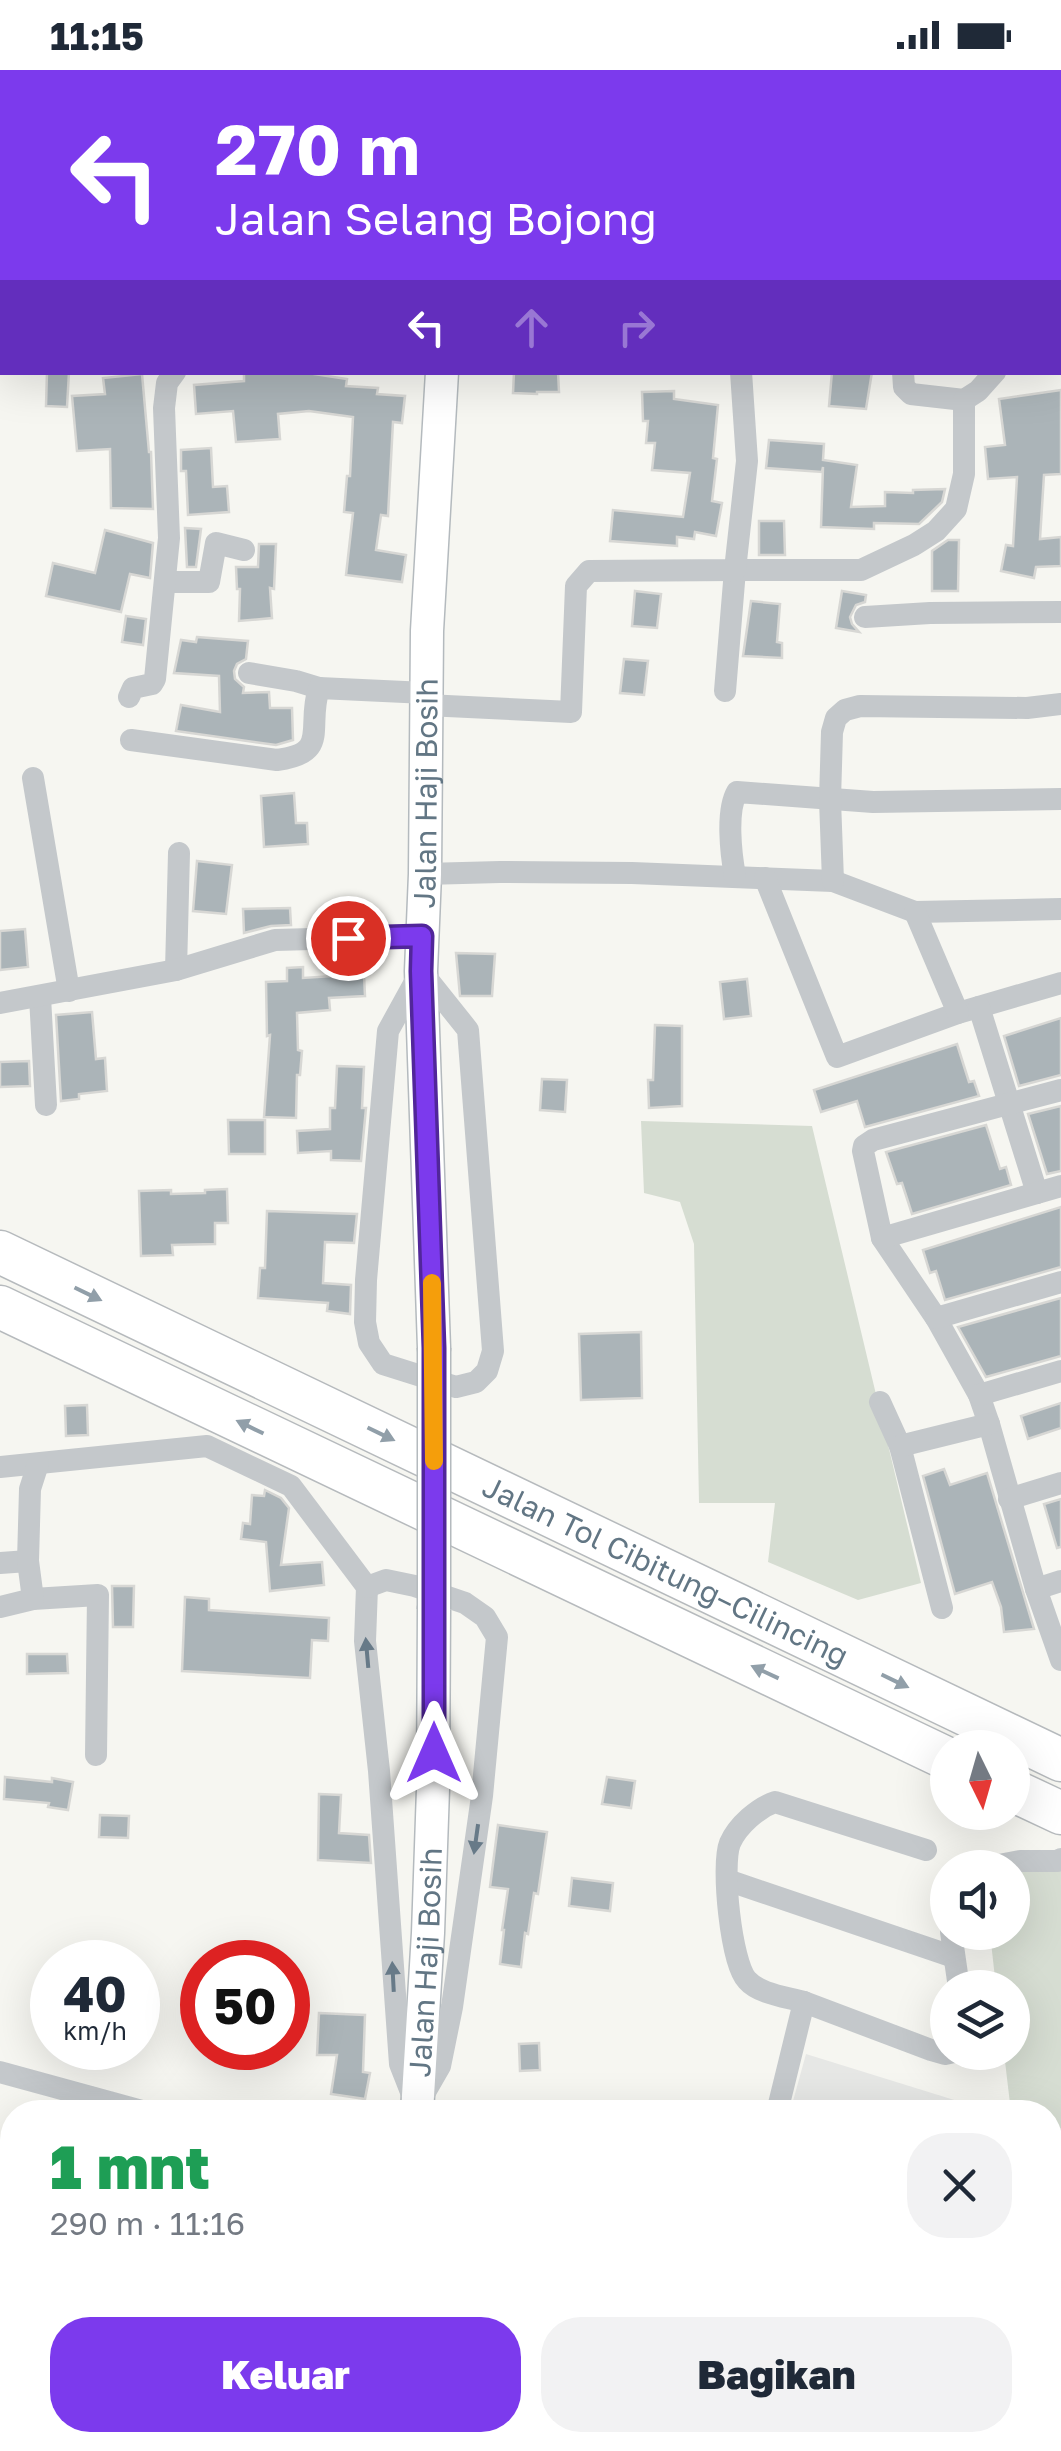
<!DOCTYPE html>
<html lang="id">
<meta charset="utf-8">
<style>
:root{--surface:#fff;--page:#f2f2f3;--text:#1f2937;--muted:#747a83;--accent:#7c3aed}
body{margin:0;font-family:"Golos Text",sans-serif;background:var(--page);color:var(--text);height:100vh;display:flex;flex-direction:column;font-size:38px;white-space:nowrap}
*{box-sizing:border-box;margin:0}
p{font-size:32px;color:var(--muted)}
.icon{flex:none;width:55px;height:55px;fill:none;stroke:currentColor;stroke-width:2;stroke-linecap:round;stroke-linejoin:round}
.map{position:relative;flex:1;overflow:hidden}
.panel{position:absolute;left:0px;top:2030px;width:1062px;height:352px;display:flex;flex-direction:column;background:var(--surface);border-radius:40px 40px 0 0;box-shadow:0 10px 40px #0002}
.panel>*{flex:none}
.banner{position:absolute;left:0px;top:0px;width:1062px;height:305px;box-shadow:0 10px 40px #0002;background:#7c3aed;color:#fff;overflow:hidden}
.needle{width:65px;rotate:175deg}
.fabs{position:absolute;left:930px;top:1660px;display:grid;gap:20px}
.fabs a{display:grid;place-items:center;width:100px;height:100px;border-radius:50%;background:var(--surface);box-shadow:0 10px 40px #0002;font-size:50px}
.speed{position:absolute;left:30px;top:1870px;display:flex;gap:20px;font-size:50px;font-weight:700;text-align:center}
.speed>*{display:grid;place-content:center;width:130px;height:130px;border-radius:50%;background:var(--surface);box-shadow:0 10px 40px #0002;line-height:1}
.speed small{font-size:25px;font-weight:400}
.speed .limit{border:15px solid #d22;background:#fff;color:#111}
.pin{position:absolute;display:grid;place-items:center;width:85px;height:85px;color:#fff;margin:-42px;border:5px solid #fff;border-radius:50%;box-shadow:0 2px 10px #0007}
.me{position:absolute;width:110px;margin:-55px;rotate:0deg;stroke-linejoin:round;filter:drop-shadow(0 0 8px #0008)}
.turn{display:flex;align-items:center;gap:35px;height:210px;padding:0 50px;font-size:45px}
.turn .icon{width:130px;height:130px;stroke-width:2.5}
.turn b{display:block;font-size:70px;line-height:85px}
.lanes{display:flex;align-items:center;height:95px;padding:0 50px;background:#0003;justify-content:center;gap:50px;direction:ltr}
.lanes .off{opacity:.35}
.round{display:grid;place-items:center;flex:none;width:105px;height:105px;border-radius:40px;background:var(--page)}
.headline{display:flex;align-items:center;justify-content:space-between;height:170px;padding:0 50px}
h1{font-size:60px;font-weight:800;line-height:75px;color:#1e9e55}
.cta{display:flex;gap:20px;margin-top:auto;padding:20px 50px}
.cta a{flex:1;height:115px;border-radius:40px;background:var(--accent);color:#fff;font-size:40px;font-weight:800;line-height:115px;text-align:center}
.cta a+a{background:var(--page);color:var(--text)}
.status{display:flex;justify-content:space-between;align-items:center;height:70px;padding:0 50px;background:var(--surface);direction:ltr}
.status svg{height:28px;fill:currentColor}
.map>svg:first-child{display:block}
.built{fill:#e6e7e5}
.green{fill:#d6ddd2}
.water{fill:#bbc8cc}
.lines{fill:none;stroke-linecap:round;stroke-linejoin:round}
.river{stroke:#bbc8cc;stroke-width:38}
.building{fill:#abb4b8;stroke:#d7d7d4;stroke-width:2.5}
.secondary-casing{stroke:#b4babe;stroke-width:35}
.motorway-casing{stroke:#b6babd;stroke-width:45}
.minor{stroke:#c4c8cb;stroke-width:22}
.tertiary{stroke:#c4c8cb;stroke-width:30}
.secondary{stroke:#fff;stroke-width:32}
.motorway{stroke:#fff;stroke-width:42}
.secondary-bridge-casing{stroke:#b4babe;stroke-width:35;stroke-linecap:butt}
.secondary-bridge{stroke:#fff;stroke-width:32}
.oneway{fill:#919fa9}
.oneway2{fill:#677a88}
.route-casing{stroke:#51269a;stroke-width:25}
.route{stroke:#7c3aed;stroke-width:18}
.slow{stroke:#f59e0b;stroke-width:18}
.labels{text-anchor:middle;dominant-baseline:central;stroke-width:10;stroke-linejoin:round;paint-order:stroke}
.street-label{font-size:30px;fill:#627684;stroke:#fff}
</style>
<div class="status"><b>11:15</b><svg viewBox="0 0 49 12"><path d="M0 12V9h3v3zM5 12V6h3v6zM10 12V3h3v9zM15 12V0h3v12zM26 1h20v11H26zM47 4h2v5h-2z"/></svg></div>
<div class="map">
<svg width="1061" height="2381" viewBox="0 0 1061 2381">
<rect width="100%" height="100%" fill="#f6f6f1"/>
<g class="built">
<path d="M806,1984L993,2042H790Z"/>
<path d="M1050,2056L1061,2058V2381H904L874,2370H1050Z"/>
</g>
<g class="green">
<path d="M641,1051L812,1056L921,1513L858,1530L768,1492L775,1433H699L694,1174L680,1132L644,1123Z"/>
<path d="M1061,1789V2058L1050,2056V2042H1011L1004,1983L1012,1982V1918L996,1917L990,1863L1012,1862V1798Z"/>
</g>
<g class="water">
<path d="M0,2073L12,2077V2180L0,2176Z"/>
<path d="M541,2370H874L904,2381H571Z"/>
</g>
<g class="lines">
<g class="river">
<path d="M0,2328L12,2332"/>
<path d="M126,2370L159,2381"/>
</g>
</g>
<g class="building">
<path d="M47,302H69L67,337L46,336Z"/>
<path d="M244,302H301L347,309L346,316L378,318L377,324L405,326L402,353L393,352L388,446L381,445L376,480L406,485L402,512L346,505L353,443L344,442L347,406H350L353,347L309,341L278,344L280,369L236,372L233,341L196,344L194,315L244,311Z"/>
<path d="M514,302H558L559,322H537V324L513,323Z"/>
<path d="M832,302H872L866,339L829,336Z"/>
<path d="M142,304L149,382H151L153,439L111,438L110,379L77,381L72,326L105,324L103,308Z"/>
<path d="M1061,320V404L1044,405L1040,469L1061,467V496L1036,497L1034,508L1001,501L1006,475L1013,476L1017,407L988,409L985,377L1005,375L999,329Z"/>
<path d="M674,321V329L718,335L713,388L717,389L712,431L722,433L716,466L695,462L694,469L677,467V476L610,471L613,440L683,447L690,403L652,400L655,373H646L648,351H643L642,322Z"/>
<path d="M769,370L824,374L823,390L857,395L851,437L885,436V422L913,423V420L945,419L942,432L919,454L874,453V459L821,457L823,397L822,402L766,398Z"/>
<path d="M211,378L213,417L227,416L229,442L188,445L186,401H181V380Z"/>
<path d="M759,451H784L785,485H759Z"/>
<path d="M185,458L201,459L196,497H187Z"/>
<path d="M105,460L153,473L150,508L130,504L121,542L46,526L53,493L95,503Z"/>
<path d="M948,470H959L958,521H932V481Z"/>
<path d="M259,474H276L274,519L270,518L272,548L239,551L240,519H237L236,497H258Z"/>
<path d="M635,521L661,524L657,558L632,556Z"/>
<path d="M842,521L866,525L865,532L856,535L850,547L852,554L859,562L836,558Z"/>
<path d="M751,531L780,534L777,572L782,573V588L743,586Z"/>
<path d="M126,546L146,549L143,575L122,572Z"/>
<path d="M197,567L248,571L246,589L237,594L234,601L235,609L244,617L243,623L269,622L270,638H292L293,670L276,675L176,661L181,635L220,642L219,606L174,603L181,570L196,572Z"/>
<path d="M624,589L648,591L644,625L620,623Z"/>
<path d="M294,723L296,753H307L308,774L264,777L261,726Z"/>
<path d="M197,791L232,795L226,844L193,841Z"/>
<path d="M290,838L291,855L271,856L244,863L243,839Z"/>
<path d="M25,859L28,897L0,900V861Z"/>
<path d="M456,883L495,884L492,926H460Z"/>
<path d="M303,897V908L364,904L365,926L329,928L330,940L297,943L298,980L302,981L300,1005H297L296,1048L264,1047L270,965L267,966L266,912L287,911V898Z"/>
<path d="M747,909L751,946L724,949L720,912Z"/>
<path d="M92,942L96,989L105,988L107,1021L79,1024V1029L61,1031L56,945Z"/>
<path d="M1061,948V1005L1019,1016L1004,966Z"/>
<path d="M655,955L682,956V1036L649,1038L648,1010H653Z"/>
<path d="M957,974L969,1012L974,1011L979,1026L865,1057L857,1031L821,1042L814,1020Z"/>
<path d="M29,991L30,1016L0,1017V992Z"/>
<path d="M337,996L364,997L362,1038H366L361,1091L331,1090V1081L298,1083L297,1061L330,1059V1038H335Z"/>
<path d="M542,1009L567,1010L565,1042L540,1040Z"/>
<path d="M1061,1036V1101L1047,1104L1028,1044Z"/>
<path d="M228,1050H265V1084H229Z"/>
<path d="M986,1055L1000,1099L1006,1097L1011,1115L912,1144L902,1113L897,1114L886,1082Z"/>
<path d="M227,1119L228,1153H215V1174L172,1175L173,1185L141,1186L139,1121L171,1120V1124L205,1123V1120Z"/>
<path d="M1061,1137V1197L945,1230L936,1201L930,1203L923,1180Z"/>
<path d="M267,1141L357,1144L354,1173L325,1172L323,1213L351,1215L350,1244L327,1241L328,1233L258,1228L260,1198H265Z"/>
<path d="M1061,1228V1286L986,1307L958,1257Z"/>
<path d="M641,1262L642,1328L581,1330L579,1264Z"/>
<path d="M1061,1333V1358L1028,1369L1021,1346Z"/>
<path d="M87,1335L88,1365L66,1366L65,1336Z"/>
<path d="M944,1399L950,1415L987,1403L1034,1559L1004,1562L1001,1537L992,1512L955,1524L923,1406Z"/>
<path d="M265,1420L281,1428L289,1438L281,1495L322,1492L324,1515L270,1521L266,1472L241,1469L243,1453L250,1454L252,1425L264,1426Z"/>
<path d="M1061,1429V1477L1057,1478L1044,1434Z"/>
<path d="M112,1516H134L133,1557H113Z"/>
<path d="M185,1527L209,1529V1540L329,1548L328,1571L312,1570L310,1608L182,1601Z"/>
<path d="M27,1584H67L68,1603L27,1604Z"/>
<path d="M5,1707L52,1712V1708L73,1712L68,1740L48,1737L49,1733L4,1729Z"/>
<path d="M607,1707L635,1711L631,1738L602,1734Z"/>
<path d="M319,1724L341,1725L339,1763L369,1765L371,1793L318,1790Z"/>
<path d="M100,1745L129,1746L128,1768L99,1767Z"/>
<path d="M498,1755L547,1762L538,1824L534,1823L528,1864L525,1863L521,1897L500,1894L504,1860H502L508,1819L490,1817Z"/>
<path d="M572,1808L613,1813L610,1841L569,1836Z"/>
<path d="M319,1943L365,1945L363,2002L370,2003L365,2029L331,2024L337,1985H317Z"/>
<path d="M539,1973L540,2000L520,2001L519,1974Z"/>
</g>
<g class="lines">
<g class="secondary-casing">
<g id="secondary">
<path d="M460,2V0"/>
<path id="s1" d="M434,1278L421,901L425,804L427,561L442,302"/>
<path id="s2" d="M417,2042L428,1863L433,1719L434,1539"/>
<path d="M0,2244L12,2248"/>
<path d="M368,2370L401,2381"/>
</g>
</g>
<g class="motorway-casing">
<g id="motorway">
<path id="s3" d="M0,1182L1061,1690"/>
<path d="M0,1237L948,1689"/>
<path d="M1012,1720L1061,1743"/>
</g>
</g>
<g class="minor">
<path d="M768,2L769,0"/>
<path d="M1060,116H1061"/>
<path d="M1060,285H1061"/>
<path d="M903,302L904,317L911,324L964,330L978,321L995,302"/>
<path d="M166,512H209L216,473L244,480"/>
<path d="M865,547L930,543L1061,542"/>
<path d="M249,603L296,611L319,618"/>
<path d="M725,621L735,500H861L914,475L936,461L956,439L964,404V330"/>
<path d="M129,627L133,618L152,614L155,609L169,468L164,338L167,313L175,302"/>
<path d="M426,635L571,642L576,516L589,501L735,500L747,391L741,302"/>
<path d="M131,670L277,690C331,683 306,658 319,618L426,623"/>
<path d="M33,708L69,921"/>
<path d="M425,804L500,802L632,803L833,811L915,842L1061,839"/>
<path d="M735,806C731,784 726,741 737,722L873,732L1061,729"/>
<path d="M765,808L837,987L958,943L1061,913"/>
<path d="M833,811L830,730L832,662L836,648L845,640L860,636L1027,638L1061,634"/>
<path d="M915,842L958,943"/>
<path d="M176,900L179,783"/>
<path d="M421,901L468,960L493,1281L487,1301L476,1312L456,1317L383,1294L369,1273L365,1252L366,1210L388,961Z"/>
<path d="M40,927L46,1035"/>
<path d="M0,933L176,900L275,870L422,866"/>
<path d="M979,937L1037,1123"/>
<path d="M1061,1020L873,1070L864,1076L863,1081L882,1168L936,1248L979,1325L989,1354L1036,1519L1061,1590"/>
<path d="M882,1168L1061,1116"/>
<path d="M936,1248L1061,1212"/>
<path d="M979,1325L1061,1301"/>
<path d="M880,1332L900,1376L942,1538"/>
<path d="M900,1376L989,1354"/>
<path d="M0,1397L207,1376L291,1416L367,1517L365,1571L379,1701L400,1994L413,2027"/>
<path d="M1009,1429L1061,1413"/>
<path d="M0,1493L28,1491"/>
<path d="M367,1517L386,1510L415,1516L465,1533L485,1547L497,1567L482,1726L452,1937L440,1996L421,2029"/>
<path d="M1036,1519L1061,1511"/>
<path d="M33,1529L98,1525L96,1685"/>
<path d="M0,1537L33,1529L28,1491L30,1419L38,1394"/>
<path d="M983,1798L1020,1791H1058L1061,1789"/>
<path d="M727,1810L954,1887"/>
<path d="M948,1829V1834"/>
<path d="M951,1862L959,1918"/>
<path d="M804,1932C787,1927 759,1924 747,1910C731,1893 721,1795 730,1773C738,1755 758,1738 775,1732L926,1780"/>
<path d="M0,2002L146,2042"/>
<path d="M777,2042L804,1932L931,1980L945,1984L954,1982"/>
</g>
<path class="tertiary" d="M1050,2293L1061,2299"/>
<use href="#secondary" class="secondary"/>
<use href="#motorway" class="motorway"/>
<g class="secondary-bridge-casing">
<path id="secondary-bridge" d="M434,1539V1278"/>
</g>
<use href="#secondary-bridge" class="secondary-bridge"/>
</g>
<defs><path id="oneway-solid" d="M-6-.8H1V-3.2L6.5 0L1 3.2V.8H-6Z" transform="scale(2.5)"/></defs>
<g class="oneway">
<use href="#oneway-solid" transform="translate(88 1224) rotate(26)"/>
<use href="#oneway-solid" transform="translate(250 1357) rotate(-154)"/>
<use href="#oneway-solid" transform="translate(381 1364) rotate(26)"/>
<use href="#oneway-solid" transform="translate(765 1602) rotate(-155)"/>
<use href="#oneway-solid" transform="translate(895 1611) rotate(26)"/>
</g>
<g class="oneway2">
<use href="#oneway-solid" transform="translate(367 1583) rotate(-95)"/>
<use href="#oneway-solid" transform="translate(476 1769) rotate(98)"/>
<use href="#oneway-solid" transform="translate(393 1907) rotate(-93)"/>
</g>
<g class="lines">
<g class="route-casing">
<path id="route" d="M348,868L422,866L421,901L434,1278V1683"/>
</g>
<use href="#route" class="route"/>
<path class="slow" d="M432,1213L434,1391"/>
</g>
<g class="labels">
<g class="street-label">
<text stroke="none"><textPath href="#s1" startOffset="555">Jalan Haji Bosih</textPath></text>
<text stroke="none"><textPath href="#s3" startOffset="738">Jalan Tol Cibitung–Cilincing</textPath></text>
<text stroke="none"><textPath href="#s2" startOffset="150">Jalan Haji Bosih</textPath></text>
</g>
</g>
</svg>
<div class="fabs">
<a><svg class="needle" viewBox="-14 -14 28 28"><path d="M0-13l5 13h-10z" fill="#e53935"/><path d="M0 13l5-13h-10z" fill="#747a83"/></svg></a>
<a><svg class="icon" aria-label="sound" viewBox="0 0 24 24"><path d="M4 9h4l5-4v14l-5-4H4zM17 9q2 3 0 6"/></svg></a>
<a><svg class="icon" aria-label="layers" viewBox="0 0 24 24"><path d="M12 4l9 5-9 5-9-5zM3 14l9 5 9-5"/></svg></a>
</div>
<div class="speed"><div>40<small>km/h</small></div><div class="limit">50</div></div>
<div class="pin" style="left:348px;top:868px;background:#d93025"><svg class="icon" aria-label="arrive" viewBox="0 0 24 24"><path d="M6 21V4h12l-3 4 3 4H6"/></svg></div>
<svg class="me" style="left:434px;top:1683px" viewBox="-20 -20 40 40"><path d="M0-17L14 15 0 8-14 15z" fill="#7c3aed" stroke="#fff" stroke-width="4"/></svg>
<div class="banner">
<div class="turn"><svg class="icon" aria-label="left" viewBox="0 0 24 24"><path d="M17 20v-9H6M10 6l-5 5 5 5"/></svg><div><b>270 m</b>Jalan Selang Bojong</div></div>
<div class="lanes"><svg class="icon" aria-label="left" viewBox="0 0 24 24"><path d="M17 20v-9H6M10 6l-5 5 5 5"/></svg><svg class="icon off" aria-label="ahead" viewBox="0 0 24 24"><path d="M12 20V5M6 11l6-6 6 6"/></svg><svg class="icon off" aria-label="right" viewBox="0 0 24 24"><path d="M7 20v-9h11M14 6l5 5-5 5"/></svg></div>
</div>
<section class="panel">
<div class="headline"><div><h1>1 mnt</h1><p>290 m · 11:16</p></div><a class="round"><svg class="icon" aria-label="close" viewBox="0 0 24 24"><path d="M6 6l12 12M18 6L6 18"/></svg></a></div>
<div class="cta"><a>Keluar</a><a>Bagikan</a></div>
</section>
</div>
